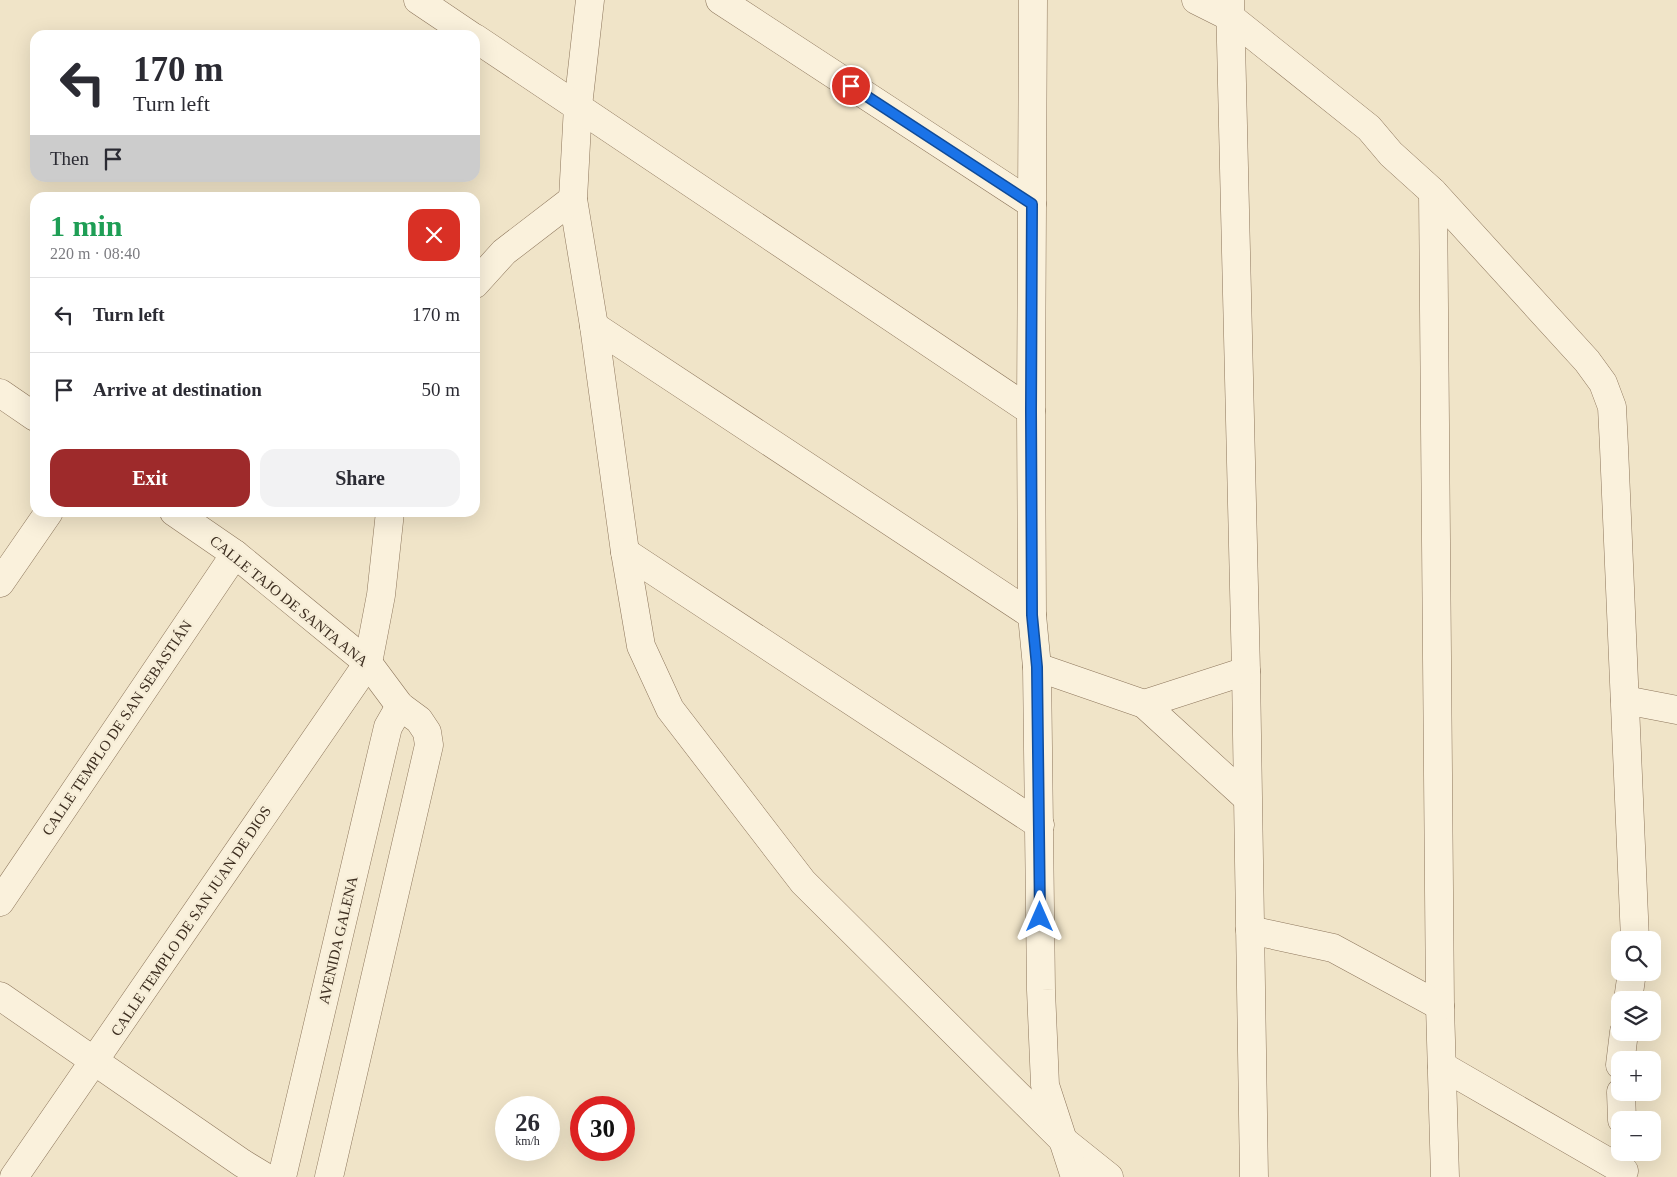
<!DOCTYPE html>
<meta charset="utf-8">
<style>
:root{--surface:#fff;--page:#f2f2f3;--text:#2b2b33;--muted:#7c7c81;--line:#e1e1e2;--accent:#9e2a2b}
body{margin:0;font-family:"Times New Roman",serif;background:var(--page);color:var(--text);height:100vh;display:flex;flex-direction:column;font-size:19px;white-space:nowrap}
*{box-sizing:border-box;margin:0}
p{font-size:16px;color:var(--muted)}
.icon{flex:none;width:28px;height:28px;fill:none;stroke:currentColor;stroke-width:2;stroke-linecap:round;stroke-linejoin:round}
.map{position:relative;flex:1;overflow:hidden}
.details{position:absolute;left:30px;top:192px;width:450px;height:325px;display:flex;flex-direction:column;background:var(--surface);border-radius:15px;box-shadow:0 5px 20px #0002}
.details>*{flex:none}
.banner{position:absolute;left:30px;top:30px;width:450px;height:152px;border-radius:15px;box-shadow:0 5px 20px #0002;background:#fff;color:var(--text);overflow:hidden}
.controls{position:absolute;left:1611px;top:931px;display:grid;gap:10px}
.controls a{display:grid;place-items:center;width:50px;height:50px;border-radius:10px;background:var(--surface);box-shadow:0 5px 20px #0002;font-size:25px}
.speed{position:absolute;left:495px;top:1096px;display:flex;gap:10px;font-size:25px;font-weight:700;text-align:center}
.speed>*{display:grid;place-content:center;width:65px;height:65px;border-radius:50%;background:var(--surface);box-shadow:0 5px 20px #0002;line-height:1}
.speed small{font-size:12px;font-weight:400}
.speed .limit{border:8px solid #d22;background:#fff;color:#111}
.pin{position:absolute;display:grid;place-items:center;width:42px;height:42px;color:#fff;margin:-21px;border:2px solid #fff;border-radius:50%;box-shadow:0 1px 5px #0007}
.me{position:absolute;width:55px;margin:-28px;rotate:0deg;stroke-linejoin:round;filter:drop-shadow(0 0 4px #0008)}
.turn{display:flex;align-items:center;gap:18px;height:105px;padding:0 20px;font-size:22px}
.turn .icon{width:65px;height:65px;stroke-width:2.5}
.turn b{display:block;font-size:35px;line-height:42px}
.then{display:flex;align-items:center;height:48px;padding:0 20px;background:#0003;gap:10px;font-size:19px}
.round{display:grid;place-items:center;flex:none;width:52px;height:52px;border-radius:15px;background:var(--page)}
.head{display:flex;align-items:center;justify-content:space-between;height:85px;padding:0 20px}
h1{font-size:30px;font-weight:600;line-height:38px;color:#1e9e55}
.cta{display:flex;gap:10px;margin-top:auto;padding:10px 20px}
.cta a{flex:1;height:58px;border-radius:15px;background:var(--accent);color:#fff;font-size:20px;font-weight:600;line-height:58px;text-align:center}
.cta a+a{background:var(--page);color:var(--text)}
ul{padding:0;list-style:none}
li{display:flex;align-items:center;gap:15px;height:75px;padding:0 20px;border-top:1px solid var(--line)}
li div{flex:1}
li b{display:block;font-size:19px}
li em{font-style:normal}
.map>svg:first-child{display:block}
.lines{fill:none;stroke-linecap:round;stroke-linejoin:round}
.minor-casing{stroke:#8d765c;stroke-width:29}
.minor{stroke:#faf1dc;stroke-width:28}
.route-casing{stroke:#114b97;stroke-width:12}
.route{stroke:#1a73e8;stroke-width:9}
.labels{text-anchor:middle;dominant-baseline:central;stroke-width:5;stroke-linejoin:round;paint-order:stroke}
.street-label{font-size:15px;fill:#3d2e20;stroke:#f7eed8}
</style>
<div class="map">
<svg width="1677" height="1177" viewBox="0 0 1677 1177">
<rect width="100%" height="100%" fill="#f0e4c8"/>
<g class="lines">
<g class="minor-casing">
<g id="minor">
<path d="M418,0L470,35"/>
<path d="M590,0L578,106L573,199L594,326L625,552L641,646L670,709L803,882L1064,1141L1109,1177"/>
<path d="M720,0L1032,204"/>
<path d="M1033,0L1031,411L1032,615L1037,667L1041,990L1045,1085L1075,1177"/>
<path d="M1196,0L1230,17L1369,128L1391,154L1433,192L1587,361L1603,383L1612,407L1614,447L1635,940"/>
<path d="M1230,0L1246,671L1254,1177"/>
<path d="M475,38L1031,411"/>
<path d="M1433,192L1440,1006L1445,1177"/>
<path d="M475,284L504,252L573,199"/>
<path d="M594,326L1032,615"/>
<path d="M0,393L35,417"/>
<path d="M174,512L235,554L368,663L400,706L419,720L427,732L429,745L329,1177"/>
<path d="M625,552L1040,825"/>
<path d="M0,583L49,512"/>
<path d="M1037,667L1144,704L1247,798"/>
<path d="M1625,700L1677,710"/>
<path d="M1144,704L1246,671"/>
<path d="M0,902L235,554"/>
<path d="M1250,930L1333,948L1440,1006"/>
<path d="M0,996L242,1163L265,1177"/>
<path d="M1628,1000L1632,972"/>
<path d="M1620,1065L1624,1032"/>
<path d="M1442,1066L1624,1171"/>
<path d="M1621,1092L1622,1120"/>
<path d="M14,1177L368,663L381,595L390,512"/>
<path d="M282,1177L383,748L388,727L400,706"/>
</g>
</g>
<use href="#minor" class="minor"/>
</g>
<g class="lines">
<g class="route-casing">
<path id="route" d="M851,86L1032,204L1031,411L1032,615L1037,667L1040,917"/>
</g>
<use href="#route" class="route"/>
</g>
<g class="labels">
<g class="street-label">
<text transform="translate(289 601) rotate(39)">CALLE TAJO DE SANTA ANA</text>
<text transform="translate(117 728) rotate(-56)">CALLE TEMPLO DE SAN SEBASTIÁN</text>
<text transform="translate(191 921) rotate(-56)">CALLE TEMPLO DE SAN JUAN DE DIOS</text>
<text transform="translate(338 940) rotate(-77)">AVENIDA GALENA</text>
</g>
</g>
</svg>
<div class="controls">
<a><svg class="icon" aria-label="search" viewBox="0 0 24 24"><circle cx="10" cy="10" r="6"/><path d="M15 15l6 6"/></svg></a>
<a><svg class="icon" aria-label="layers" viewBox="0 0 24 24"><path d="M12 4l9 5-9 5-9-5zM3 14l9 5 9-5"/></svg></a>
<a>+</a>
<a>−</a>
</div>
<div class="speed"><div>26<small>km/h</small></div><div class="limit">30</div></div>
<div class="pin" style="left:851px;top:86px;background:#d93025"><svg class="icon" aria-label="arrive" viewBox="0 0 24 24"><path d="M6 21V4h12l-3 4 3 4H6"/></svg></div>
<svg class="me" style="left:1040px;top:917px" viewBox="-20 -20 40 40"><path d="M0-17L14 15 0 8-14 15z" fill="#1a73e8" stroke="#fff" stroke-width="4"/></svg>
<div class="banner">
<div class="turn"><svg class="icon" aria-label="left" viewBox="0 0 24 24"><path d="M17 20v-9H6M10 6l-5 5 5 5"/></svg><div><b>170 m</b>Turn left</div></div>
<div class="then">Then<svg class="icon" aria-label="arrive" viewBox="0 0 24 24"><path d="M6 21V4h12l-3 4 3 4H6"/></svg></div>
</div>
<section class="details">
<div class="head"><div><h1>1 min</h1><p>220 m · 08:40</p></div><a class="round" style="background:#d93025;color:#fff"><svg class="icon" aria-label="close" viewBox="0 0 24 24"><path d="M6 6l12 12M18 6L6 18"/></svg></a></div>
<ul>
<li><svg class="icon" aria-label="left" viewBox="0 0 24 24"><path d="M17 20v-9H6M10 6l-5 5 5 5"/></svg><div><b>Turn left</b></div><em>170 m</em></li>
<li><svg class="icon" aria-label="arrive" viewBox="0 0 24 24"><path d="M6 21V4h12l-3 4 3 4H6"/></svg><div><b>Arrive at destination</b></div><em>50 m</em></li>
</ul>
<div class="cta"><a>Exit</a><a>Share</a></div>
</section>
</div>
